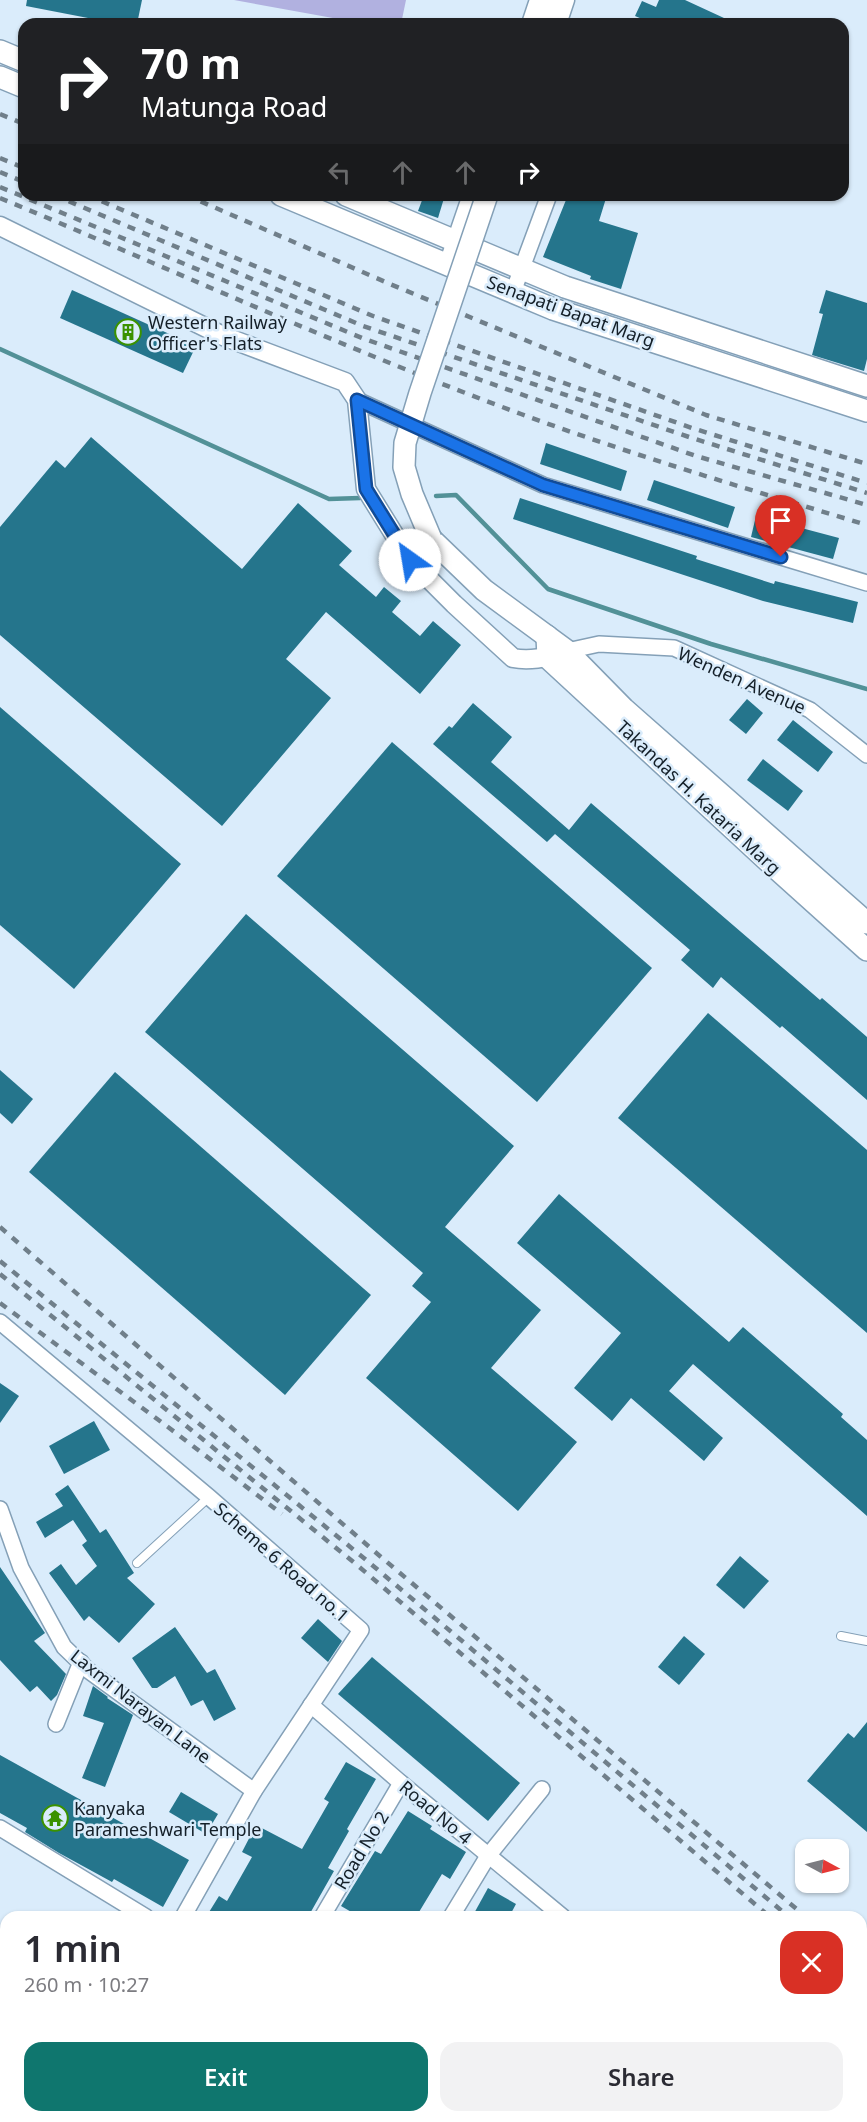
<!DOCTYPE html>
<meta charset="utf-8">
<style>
:root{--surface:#fff;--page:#f2f2f3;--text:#2b2b33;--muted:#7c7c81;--accent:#0f766e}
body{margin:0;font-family:"Noto Sans",sans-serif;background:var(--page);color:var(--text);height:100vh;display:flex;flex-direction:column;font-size:22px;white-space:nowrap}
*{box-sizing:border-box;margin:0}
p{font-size:20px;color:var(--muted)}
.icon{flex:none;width:33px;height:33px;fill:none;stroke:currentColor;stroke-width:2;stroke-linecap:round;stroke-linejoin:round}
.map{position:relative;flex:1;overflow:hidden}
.drawer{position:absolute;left:0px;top:1911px;width:867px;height:212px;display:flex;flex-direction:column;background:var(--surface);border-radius:18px 18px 0 0;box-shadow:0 2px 4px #0004}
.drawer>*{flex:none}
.top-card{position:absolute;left:18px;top:18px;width:831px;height:183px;border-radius:18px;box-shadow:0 2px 4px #0004;background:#202124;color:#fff;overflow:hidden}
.needle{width:39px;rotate:97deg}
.fabs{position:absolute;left:795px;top:1839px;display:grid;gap:12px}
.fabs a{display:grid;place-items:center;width:54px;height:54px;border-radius:12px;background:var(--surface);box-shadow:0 2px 4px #0004;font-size:30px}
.pin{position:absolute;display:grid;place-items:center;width:51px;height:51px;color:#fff;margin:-62px -26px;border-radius:50% 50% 50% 0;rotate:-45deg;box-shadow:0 0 6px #0007}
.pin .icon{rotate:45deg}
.me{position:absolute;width:66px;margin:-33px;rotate:328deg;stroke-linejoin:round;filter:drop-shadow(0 0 4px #0008)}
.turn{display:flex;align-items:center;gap:21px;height:126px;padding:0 24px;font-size:27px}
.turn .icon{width:78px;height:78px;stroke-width:2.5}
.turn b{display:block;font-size:42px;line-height:51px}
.lanes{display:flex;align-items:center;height:57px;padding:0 24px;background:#0003;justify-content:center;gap:30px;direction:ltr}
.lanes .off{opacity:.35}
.round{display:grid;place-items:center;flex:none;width:63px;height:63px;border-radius:18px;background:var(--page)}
.head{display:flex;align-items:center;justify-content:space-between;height:102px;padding:0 24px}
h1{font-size:36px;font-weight:600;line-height:45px}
.cta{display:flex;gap:12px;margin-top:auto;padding:12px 24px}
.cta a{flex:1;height:69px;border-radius:18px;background:var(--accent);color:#fff;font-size:24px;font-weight:600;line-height:69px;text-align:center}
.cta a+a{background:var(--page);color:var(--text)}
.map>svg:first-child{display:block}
.green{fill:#b1b1e0}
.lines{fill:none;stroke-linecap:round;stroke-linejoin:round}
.stream{stroke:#529197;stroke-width:4.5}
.building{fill:#25758c}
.service-casing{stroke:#84a0b7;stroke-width:10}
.minor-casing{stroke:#84a0b7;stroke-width:18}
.tertiary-casing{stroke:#84a0b7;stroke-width:21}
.secondary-casing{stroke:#84a0b7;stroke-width:24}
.service{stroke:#fff;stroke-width:8}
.minor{stroke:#fff;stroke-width:15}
.tertiary{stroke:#fff;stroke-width:18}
.secondary{stroke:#fff;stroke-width:21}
.rail{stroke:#707f8a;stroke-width:4.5;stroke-dasharray:8 8;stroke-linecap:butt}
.secondary-bridge-casing{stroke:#84a0b7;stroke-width:24;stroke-linecap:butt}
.secondary-bridge{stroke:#fff;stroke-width:21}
.route-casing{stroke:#114b97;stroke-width:15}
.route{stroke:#1a73e8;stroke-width:10}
.labels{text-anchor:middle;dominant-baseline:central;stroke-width:5;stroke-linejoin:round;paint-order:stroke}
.street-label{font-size:18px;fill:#141f28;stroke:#daecfb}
.poi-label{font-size:18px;fill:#141f28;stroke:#daecfb;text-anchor:start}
</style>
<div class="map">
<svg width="867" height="2122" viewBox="0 0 867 2122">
<rect width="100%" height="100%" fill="#daecfb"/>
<path class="green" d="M234,0H406L401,24H366Z"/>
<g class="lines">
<g class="stream">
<path d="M0,349L329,499L360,498"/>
<path d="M436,496L456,495L548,589L711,644L867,689"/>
</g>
</g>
<g class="building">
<path d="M27,0H142L137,24H119L26,6Z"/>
<path d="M659,0H685L737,24H654L635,16L642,1L656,7Z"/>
<path d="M424,195H445L438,218L418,211Z"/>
<path d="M568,195H607L599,221L638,233L621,289L590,279L591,276L543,257Z"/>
<path d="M72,290L196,346L183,373L60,318Z"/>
<path d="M826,290L867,303V359L864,371L812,355L823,314L819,313Z"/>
<path d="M91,437L242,569L298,503L352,551L339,565L376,597L384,587L401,601L392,612L420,636L433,621L461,645L420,694L326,612L286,659L331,698L222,826L0,635V527L56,460L65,468Z"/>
<path d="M546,443L627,471L621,491L540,464Z"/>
<path d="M654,480L735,507L728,528L647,500Z"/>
<path d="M520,498L697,556L696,559L774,584L775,581L858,602L853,623L763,601L513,519Z"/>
<path d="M756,516L839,538L833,559L751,537Z"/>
<path d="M747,699L763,713L746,734L729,720Z"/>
<path d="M473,703L512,737L491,762L569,830L591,803L820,1000L822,998L867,1037V1100L782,1026L780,1028L721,977L713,988L681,960L690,950L555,834L547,842L433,744L449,726L452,728Z"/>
<path d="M0,707L181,864L74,989L0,925Z"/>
<path d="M793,720L833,752L818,772L777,740Z"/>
<path d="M392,742L652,968L537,1102L277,876Z"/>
<path d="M763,759L803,791L788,811L747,780Z"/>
<path d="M246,914L514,1146L445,1227L541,1310L491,1368L577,1442L518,1511L366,1378L431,1302L412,1286L423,1273L145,1032Z"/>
<path d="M708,1013L867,1150V1333L618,1118Z"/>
<path d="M0,1070L33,1099L12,1124L0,1113Z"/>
<path d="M115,1072L371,1295L285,1395L29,1172Z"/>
<path d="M559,1194L729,1342L743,1327L843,1414L841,1417L867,1440V1516L693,1364L669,1391L723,1438L704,1461L631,1398L612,1421L574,1388L621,1333L517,1243Z"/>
<path d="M0,1383L19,1396L0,1423Z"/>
<path d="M94,1421L110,1450L64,1474L49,1446Z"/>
<path d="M68,1485L100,1533L106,1529L134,1573L127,1578L155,1604L119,1643L89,1616L84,1621L49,1573L61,1564L76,1585L97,1566L82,1545L87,1541L73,1520L45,1538L36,1522L63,1506L55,1494Z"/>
<path d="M740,1556L769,1581L744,1609L716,1585Z"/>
<path d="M0,1567L45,1633L34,1641L66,1674L57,1695L51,1701L37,1686L30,1692L0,1660Z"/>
<path d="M318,1619L342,1641L328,1662L301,1638Z"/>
<path d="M175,1627L207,1673L215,1669L236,1709L214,1721L203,1700L191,1706L175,1676L157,1688H152L132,1658Z"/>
<path d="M684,1636L705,1654L679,1685L658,1667Z"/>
<path d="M372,1657L520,1783L488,1821L338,1694Z"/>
<path d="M93,1686L108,1697L107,1698L133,1715L105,1787L82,1778L104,1723L83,1716Z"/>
<path d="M867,1722V1832L807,1781L848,1733L854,1738Z"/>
<path d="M0,1755L189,1860L163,1907L114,1879L112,1882L59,1853L25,1832L27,1828L0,1813Z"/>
<path d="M346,1762L376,1779L347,1829L349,1831L328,1868L334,1871L308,1917H206L219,1896L227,1901L252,1857L242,1852L256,1825L302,1849L329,1802L324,1799Z"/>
<path d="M181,1792L218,1814L206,1834L169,1812Z"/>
<path d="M408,1811L432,1826L430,1829L466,1852L450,1879L442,1874L416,1917H360L341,1906L375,1851L381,1854Z"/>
<path d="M488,1888L516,1904L509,1917H472Z"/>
</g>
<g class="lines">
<g class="service-casing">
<g id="service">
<path d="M137,1563L209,1497"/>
<path d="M841,1636L867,1641"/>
</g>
</g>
<g class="minor-casing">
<g id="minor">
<path d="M513,292L549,195"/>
<path d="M357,400L543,485L867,583"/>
<path d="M567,651L599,644L674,648L810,710L867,755"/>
<path d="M0,1322L209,1497L361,1630L254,1791L183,1917"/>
<path d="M0,1509L21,1568L64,1647L89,1671L254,1791"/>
<path d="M311,1705L401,1783L563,1917"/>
<path d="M56,1724L81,1662"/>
<path d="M0,1828L146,1917"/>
<path d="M322,1917L401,1783"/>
<path d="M451,1917L488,1856L542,1789"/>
<path d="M861,2093H867"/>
<path d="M725,2116L726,2122"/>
<path d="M328,2122L430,2116"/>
</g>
</g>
<g class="tertiary-casing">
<g id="tertiary">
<path d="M531,24L539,0"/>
<path d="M557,24L565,0"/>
<path d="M0,226L223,336L345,382L357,400L366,489L410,560L454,604L513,658C528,661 547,658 561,653"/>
<path d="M448,265L472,195"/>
</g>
</g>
<g class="secondary-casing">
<g id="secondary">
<path d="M546,24L554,0"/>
<path d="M0,51L24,61"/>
<path d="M0,77L24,87"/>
<path d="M281,195L553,309L867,411"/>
<path d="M346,195L565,287L867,386"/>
<path d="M431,539L484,590L567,651L624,709L867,923"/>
<path d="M547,636L548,658L768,861L867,950"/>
</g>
</g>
<use href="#service" class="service"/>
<use href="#minor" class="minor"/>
<use href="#tertiary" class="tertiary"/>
<use href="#secondary" class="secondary"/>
<g class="rail">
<path d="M0,114L24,124"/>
<path d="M0,158L24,168"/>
<path d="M0,172L24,182"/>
<path d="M0,187L362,338L696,456L867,505"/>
<path d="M54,195L363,326L689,437L867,493"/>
<path d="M87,195L373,316L692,428L867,483"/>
<path d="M186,195L390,284L706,415L867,464"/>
<path d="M0,198C173,270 345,349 521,414C635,456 751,490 867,525"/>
<path d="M0,1227L374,1551L806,1917"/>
<path d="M0,1261L365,1559L789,1917"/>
<path d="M0,1274L357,1565L770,1917"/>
<path d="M0,1303L168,1427L282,1514"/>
<path d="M861,1964L867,1969"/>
<path d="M861,1978L867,1983"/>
<path d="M861,2005L867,2010"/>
</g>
<g class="secondary-bridge-casing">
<path id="secondary-bridge" d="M431,539L412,494L404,467L405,443L420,393L487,195"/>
</g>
<use href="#secondary-bridge" class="secondary-bridge"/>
</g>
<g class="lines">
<g class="route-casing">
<path id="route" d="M410,560L366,489L357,400L543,485L781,557"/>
</g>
<use href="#route" class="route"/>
</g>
<defs>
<g id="building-ring" transform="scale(1.35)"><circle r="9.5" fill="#daecfb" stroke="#3b9200" stroke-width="1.5"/><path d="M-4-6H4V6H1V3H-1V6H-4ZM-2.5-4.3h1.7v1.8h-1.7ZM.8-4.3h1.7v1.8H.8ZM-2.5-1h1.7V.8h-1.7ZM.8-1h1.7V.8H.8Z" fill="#3b9200"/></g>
<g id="temple-ring" transform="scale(1.35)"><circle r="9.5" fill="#daecfb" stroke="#3b9200" stroke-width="1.5"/><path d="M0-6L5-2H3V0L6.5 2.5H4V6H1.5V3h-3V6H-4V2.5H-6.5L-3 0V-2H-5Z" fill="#3b9200"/></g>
</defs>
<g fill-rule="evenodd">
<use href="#building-ring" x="128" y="332"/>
<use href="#temple-ring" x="55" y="1818"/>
</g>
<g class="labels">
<g class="street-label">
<text transform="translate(571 311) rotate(20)">Senapati Bapat Marg</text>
<text transform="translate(742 680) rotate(24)">Wenden Avenue</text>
<text transform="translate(699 797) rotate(43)">Takandas H. Kataria Marg</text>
<text transform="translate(282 1562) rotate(41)">Scheme 6 Road no.1</text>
<text transform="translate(141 1706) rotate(38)">Laxmi Narayan Lane</text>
<text transform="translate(436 1812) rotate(40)">Road No 4</text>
<text transform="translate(361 1850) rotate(-59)">Road No 2</text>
</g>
<g class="poi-label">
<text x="148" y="322">Western Railway<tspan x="148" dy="21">Officer's Flats</tspan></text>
<text x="74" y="1808">Kanyaka<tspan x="74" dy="21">Parameshwari Temple</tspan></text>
</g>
</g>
</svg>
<div class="fabs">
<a><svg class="needle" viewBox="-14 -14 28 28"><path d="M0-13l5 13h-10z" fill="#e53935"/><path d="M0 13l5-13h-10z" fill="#7c7c81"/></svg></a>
</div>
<div class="pin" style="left:781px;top:557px;background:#d93025"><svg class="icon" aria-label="arrive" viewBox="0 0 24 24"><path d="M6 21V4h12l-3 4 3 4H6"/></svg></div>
<svg class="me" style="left:410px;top:560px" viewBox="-20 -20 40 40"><circle r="19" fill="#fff"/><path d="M0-13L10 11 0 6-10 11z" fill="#1a73e8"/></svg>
<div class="top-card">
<div class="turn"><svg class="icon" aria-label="right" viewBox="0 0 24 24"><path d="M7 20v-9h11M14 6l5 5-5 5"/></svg><div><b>70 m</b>Matunga Road</div></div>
<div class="lanes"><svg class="icon off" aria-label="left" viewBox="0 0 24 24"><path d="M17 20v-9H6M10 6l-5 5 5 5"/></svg><svg class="icon off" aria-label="ahead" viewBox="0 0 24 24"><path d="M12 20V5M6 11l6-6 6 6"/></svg><svg class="icon off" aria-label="ahead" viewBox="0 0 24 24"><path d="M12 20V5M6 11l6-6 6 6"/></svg><svg class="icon" aria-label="right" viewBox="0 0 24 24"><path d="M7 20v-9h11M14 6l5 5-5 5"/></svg></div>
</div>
<section class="drawer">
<div class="head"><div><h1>1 min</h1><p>260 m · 10:27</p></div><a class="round" style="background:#d93025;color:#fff"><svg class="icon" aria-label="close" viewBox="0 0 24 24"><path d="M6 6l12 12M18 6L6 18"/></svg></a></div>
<div class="cta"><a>Exit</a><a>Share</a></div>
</section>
</div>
